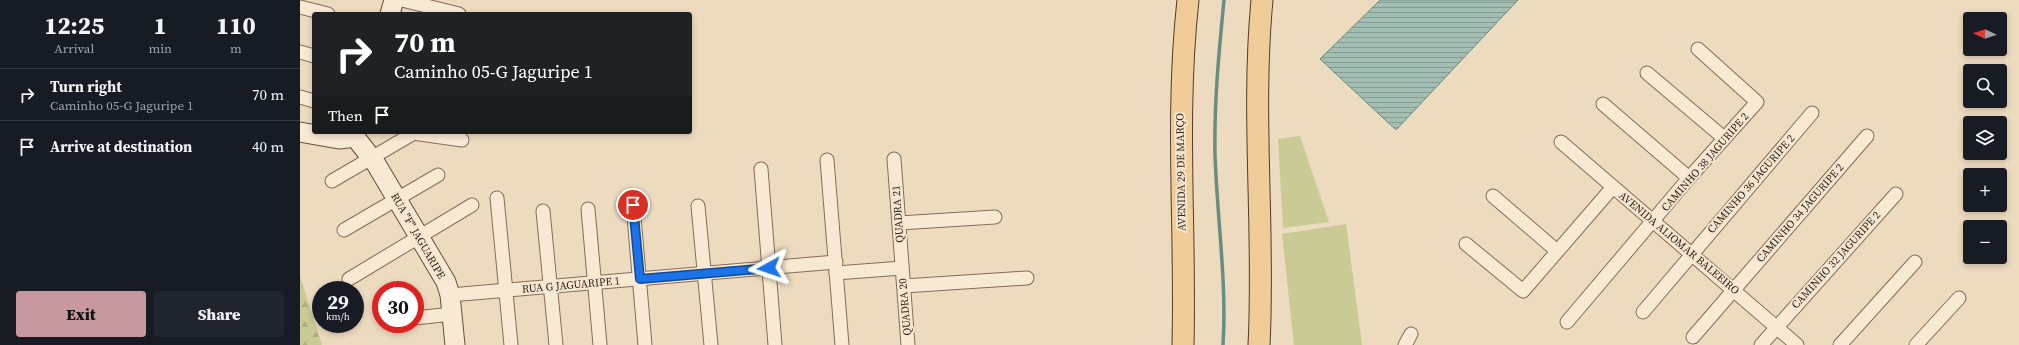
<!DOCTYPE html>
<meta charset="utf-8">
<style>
:root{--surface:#171b24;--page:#20242c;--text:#f1f3f6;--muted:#9ea1a6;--line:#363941;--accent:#c7999f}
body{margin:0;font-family:"Source Serif 4",serif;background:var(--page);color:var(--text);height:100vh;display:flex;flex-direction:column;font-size:15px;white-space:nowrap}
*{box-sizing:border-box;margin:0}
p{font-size:13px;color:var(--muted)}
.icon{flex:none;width:22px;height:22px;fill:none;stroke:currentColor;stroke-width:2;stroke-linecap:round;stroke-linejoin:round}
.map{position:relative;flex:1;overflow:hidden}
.sheet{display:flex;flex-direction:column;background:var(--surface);width:300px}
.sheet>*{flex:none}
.banner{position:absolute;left:12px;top:12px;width:380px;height:122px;border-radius:4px;box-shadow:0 2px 6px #0003;background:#202124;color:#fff;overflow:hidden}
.needle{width:26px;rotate:273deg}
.buttons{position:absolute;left:1663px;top:12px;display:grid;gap:8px}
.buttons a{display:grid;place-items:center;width:44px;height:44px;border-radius:4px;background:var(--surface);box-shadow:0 2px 6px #0003;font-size:20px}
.speed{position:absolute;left:12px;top:281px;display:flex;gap:8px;font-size:20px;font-weight:700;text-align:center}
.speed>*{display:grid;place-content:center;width:52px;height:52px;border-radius:50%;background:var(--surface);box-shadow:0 2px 6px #0003;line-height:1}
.speed small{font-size:10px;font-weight:400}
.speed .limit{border:6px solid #d22;background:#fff;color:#111}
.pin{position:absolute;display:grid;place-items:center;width:34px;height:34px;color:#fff;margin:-17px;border:2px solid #fff;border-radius:50%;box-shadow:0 1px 4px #0007}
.me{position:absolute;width:44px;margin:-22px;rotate:265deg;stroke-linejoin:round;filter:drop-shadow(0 0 3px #0008)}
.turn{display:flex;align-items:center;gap:14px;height:84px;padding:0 16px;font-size:18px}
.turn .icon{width:52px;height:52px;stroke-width:2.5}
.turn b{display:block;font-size:28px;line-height:34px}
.then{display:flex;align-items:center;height:38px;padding:0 16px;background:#0003;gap:8px;font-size:15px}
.eta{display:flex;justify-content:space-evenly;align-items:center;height:68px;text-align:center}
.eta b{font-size:24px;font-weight:800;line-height:28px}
.button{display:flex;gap:8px;margin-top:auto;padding:8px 16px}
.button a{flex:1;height:46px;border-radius:4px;background:var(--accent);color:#111;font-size:16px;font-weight:800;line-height:46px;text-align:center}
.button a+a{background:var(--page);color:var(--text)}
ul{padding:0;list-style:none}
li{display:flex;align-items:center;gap:12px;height:52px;padding:0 16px;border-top:1px solid var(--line)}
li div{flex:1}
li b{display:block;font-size:15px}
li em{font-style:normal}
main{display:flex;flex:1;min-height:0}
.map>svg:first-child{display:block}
.green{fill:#c9ca94}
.forest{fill:url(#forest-firs)}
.water{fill:url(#water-rules);stroke:#6a8c81}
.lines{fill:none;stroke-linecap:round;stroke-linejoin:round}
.stream{stroke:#6a8c81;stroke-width:3.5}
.street-casing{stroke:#856c58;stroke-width:15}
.secondary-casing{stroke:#674d3c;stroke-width:21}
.primary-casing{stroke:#533b2d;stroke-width:23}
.street{stroke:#f8e9d3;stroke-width:13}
.secondary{stroke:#f8e9d3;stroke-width:19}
.primary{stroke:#f0cc98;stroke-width:21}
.route-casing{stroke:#114b97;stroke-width:10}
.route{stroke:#1a73e8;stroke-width:7}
.labels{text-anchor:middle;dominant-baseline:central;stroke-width:4;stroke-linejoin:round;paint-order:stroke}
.street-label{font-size:11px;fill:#35261d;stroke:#f4e6cf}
</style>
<main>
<section class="sheet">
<div class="eta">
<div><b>12:25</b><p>Arrival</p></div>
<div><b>1</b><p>min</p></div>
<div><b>110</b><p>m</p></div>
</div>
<ul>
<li><svg class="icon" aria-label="right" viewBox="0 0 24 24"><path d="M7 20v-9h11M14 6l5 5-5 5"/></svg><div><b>Turn right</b><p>Caminho 05-G Jaguripe 1</p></div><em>70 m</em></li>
<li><svg class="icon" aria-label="arrive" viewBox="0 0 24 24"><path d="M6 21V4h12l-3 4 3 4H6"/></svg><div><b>Arrive at destination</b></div><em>40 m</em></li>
</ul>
<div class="button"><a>Exit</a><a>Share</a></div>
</section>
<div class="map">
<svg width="1719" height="345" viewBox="0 0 1719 345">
<defs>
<pattern id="forest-firs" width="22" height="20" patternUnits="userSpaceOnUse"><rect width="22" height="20" fill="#c9ca94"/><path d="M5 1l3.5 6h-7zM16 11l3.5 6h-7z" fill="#adad7f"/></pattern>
<pattern id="water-rules" width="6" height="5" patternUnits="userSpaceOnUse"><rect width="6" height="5" fill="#a3bfb4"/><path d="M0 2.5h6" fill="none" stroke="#869b92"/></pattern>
</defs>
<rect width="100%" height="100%" fill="#eddbc0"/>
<g class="green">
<path d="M1000,136L1029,222L983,228L978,139Z"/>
<path d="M1046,224L1062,345H994L982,234Z"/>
</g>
<path class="forest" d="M0,276L22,345H0Z"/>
<path class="water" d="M1080,0H1218L1096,130L1020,59Z"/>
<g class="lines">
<path class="stream" d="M923,345C927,282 917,218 915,154C914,103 919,51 924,0"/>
<g class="street-casing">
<g id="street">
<path d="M102,0L159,14"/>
<path d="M0,7L28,14"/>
<path d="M0,52L14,56"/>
<path d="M1347,73L1424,138"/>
<path d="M0,97L14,101"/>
<path d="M1303,104L1389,178"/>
<path d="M106,132L162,140"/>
<path d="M1261,142L1497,345"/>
<path d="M594,159L608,345"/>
<path d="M527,160L542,345"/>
<path d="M461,169L475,345"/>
<path d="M32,181L114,133"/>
<path d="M1193,196L1257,251"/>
<path d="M197,198L211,345"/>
<path d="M333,205L345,345"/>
<path d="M398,206L411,345"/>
<path d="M288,209L300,345"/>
<path d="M243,211L256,345"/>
<path d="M599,223L695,217"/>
<path d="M44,230L138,175"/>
<path d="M1166,244L1223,291L1313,187"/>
<path d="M536,273L602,268"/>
<path d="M49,279L172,205"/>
<path d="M604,286L727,278"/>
<path d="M150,295L536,262"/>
<path d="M1343,312L1512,113"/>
<path d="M115,318L152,314"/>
<path d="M1267,322L1389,178L1457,102L1398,49"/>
<path d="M1393,337L1567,136"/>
<path d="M1105,345L1111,334"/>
<path d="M1461,345L1596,194"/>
<path d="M1540,345L1615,262"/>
<path d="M1616,345L1659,298"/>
</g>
</g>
<g class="secondary-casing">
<g id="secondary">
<path d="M90,14L94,0"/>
<path d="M0,132L39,139L55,137"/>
<path d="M55,137L76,164L146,282L150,295L155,345"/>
</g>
</g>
<g class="primary-casing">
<g id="primary">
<path d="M883,345C886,229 875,117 888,0"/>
<path d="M959,345C965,230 951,115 962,0"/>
</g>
</g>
<use href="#street" class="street"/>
<use href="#secondary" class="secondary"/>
<use href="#primary" class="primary"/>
</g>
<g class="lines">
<g class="route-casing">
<path id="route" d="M333,205L340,279L469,268"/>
</g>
<use href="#route" class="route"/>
</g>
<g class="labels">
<g class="street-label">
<text transform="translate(1405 162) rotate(-49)">CAMINHO 38 JAGURIPE 2</text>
<text transform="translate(881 172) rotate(-91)">AVENIDA 29 DE MARÇO</text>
<text transform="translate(1451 184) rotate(-49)">CAMINHO 36 JAGURIPE 2</text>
<text transform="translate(1500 213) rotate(-49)">CAMINHO 34 JAGURIPE 2</text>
<text transform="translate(598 214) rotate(-94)">QUADRA 21</text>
<text transform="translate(118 236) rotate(60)">RUA "F" JAGUARIPE</text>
<text transform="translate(1379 243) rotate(40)">AVENIDA ALIOMAR BALEEIRO</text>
<text transform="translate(1536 260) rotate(-48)">CAMINHO 32 JAGURIPE 2</text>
<text transform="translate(271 285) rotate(-5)">RUA G JAGUARIPE 1</text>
<text transform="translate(605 307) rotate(-95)">QUADRA 20</text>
</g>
</g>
</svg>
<div class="buttons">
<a><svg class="needle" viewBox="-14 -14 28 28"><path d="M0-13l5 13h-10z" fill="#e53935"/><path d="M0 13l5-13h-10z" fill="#9ea1a6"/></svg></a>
<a><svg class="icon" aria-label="search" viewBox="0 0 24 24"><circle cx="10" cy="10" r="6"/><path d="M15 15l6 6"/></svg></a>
<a><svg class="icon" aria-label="layers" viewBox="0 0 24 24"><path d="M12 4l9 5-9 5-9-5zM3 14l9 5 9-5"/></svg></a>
<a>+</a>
<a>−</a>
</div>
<div class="speed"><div>29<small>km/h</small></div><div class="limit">30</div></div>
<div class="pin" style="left:333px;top:205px;background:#d93025"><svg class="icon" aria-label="arrive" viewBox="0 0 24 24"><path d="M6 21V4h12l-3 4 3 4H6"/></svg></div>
<svg class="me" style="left:469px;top:268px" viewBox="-20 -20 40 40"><path d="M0-17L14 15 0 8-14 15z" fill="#1a73e8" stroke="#fff" stroke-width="4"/></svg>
<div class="banner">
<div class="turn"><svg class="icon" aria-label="right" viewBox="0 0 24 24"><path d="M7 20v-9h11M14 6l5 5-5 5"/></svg><div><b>70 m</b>Caminho 05-G Jaguripe 1</div></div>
<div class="then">Then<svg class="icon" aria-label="arrive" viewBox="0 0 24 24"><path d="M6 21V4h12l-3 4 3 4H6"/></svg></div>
</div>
</div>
</main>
